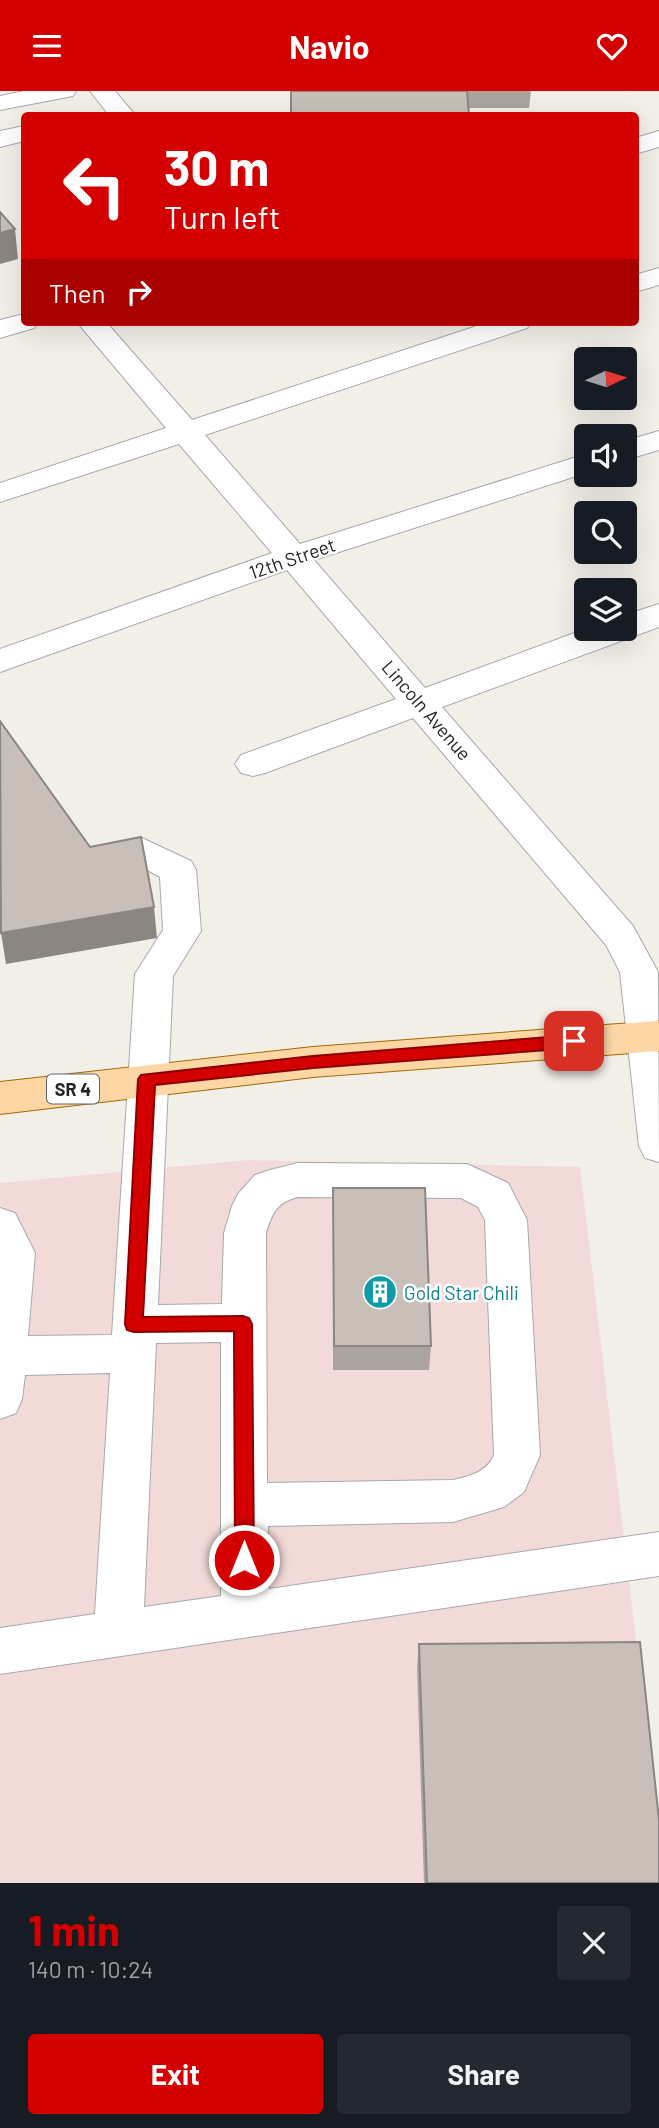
<!DOCTYPE html>
<meta charset="utf-8">
<style>
:root{--surface:#171b24;--page:#242831;--text:#f1f3f6;--muted:#9ea1a6;--accent:#d40000}
body{margin:0;font-family:Barlow,sans-serif;background:var(--page);color:var(--text);height:100vh;display:flex;flex-direction:column;font-size:26px;white-space:nowrap}
*{box-sizing:border-box;margin:0}
p{font-size:23px;color:var(--muted)}
.icon{flex:none;width:38px;height:38px;fill:none;stroke:currentColor;stroke-width:2;stroke-linecap:round;stroke-linejoin:round}
.map{position:relative;height:1792px;overflow:hidden}
.side{display:flex;flex-direction:column;background:var(--surface);flex:1}
.side>*{flex:none}
.top-card{position:absolute;left:21px;top:21px;width:618px;height:214px;border-radius:7px;box-shadow:0 7px 28px #0002;background:#d40000;color:#fff;overflow:hidden}
.needle{width:46px;rotate:86deg}
.controls{position:absolute;left:574px;top:256px;display:grid;gap:14px}
.controls a{display:grid;place-items:center;width:63px;height:63px;border-radius:7px;background:var(--surface);box-shadow:0 7px 28px #0002;font-size:35px}
.pin{position:absolute;display:grid;place-items:center;width:60px;height:60px;color:#fff;margin:-30px;border-radius:14px;box-shadow:0 4px 10px #0006}
.me{position:absolute;width:77px;margin:-38px;rotate:0deg;stroke-linejoin:round;filter:drop-shadow(0 0 5px #0008)}
.turn{display:flex;align-items:center;gap:24px;height:147px;padding:0 28px;font-size:32px}
.turn .icon{width:91px;height:91px;stroke-width:2.5}
.turn b{display:block;font-size:49px;line-height:60px}
.then{display:flex;align-items:center;height:66px;padding:0 28px;background:#0003;gap:14px;font-size:26px}
.round{display:grid;place-items:center;flex:none;width:74px;height:74px;border-radius:7px;background:var(--page)}
.head{display:flex;align-items:center;justify-content:space-between;height:119px;padding:0 28px}
h1{font-size:42px;font-weight:700;line-height:52px;color:var(--accent)}
.button{display:flex;gap:14px;margin-top:auto;padding:14px 28px}
.button a{flex:1;height:80px;border-radius:7px;background:var(--accent);color:#fff;font-size:28px;font-weight:700;line-height:80px;text-align:center}
.button a+a{background:var(--page);color:var(--text)}
header{display:flex;justify-content:space-between;align-items:center;height:91px;padding:0 28px;background:var(--accent);color:#fff;font-size:32px;font-weight:700}
.map>svg:first-child{display:block}
.commercial{fill:#f2dad9}
.lines{fill:none;stroke-linecap:round;stroke-linejoin:round}
.minor-casing{stroke:#a9a9a9;stroke-width:2}
.major-casing{stroke:#a06b00;stroke-width:2}
.minor{fill:#fff;fill-rule:evenodd}
.major{fill:#fcd6a4;fill-rule:evenodd}
.wall{fill:#aba49e}
.shaded-wall{fill:#8b8681}
.building{fill:#c7bfb8;stroke:#8b8681;stroke-width:2}
.route{fill:#d40000;stroke:#8a0000;stroke-width:2}
.labels{text-anchor:middle;dominant-baseline:central;stroke-width:5;stroke-linejoin:round;paint-order:stroke}
.shield{fill:#fff;stroke:#646464;stroke-width:2}
.shield-label{font-size:18px;font-weight:bold;fill:#222}
.street-label{font-size:19px;fill:#222;stroke:#fff}
.culture-label{font-size:19px;fill:#0d838f;stroke:#fff;text-anchor:start}
</style>
<header><svg class="icon" aria-label="menu" viewBox="0 0 24 24"><path d="M4 6h16M4 12h16M4 18h16"/></svg>Navio<svg class="icon" aria-label="heart" viewBox="0 0 24 24"><path d="M12 20l-8-8c-3-5 5-10 8-4 3-6 11-1 8 4z"/></svg></header>
<div class="map">
<svg width="659" height="1792" viewBox="0 0 659 1792">
<rect width="100%" height="100%" fill="#f2efe9"/>
<path class="commercial" d="M248,1069L580,1076L659,1744V1792H0V1092Z"/>
<g class="lines">
<g class="minor-casing">
<g id="minor">
<path d="M24,0H76L73,5L0,19V5Z"/>
<path d="M90,0H115L135,24H109Z"/>
<path d="M24,35V50L0,56V40Z"/>
<path d="M659,40V56L635,63V47Z"/>
<path d="M659,177V194L635,201V184Z"/>
<path d="M24,223V231H38L34,237L0,247V229Z"/>
<path d="M77,231H106L192,329L489,231H531L527,237L205,344L300,453L586,363V382L314,469L425,597L588,537H625V524L659,513V536L442,616L633,835L658,881L659,1071L645,1067L639,1055L620,881L606,854L413,627L265,682L253,685L241,682L235,673L241,664L396,608L287,479L0,581V558L272,462L179,353L0,411V392L166,337Z"/>
<path d="M659,340V359L625,369V350Z"/>
<path d="M142,747L191,770L196,779L201,840L173,885L158,1214L222,1213L224,1142L232,1115L238,1103L255,1084L270,1079L298,1072L467,1073L508,1092L527,1129L540,1364L524,1401L504,1416L453,1431L268,1435L269,1498L659,1441V1485L0,1583V1537L95,1523L110,1282L25,1284L22,1308L16,1322L0,1328V1117L15,1122L35,1162L28,1245L112,1244L135,883L163,839L160,786L129,769L124,760L129,751ZM298,1106L461,1107L478,1116L485,1129L494,1364C487,1381 470,1385 453,1389L267,1392L266,1142C272,1122 277,1111 298,1106ZM221,1251V1505L144,1516L156,1252Z"/>
</g>
</g>
<g class="major-casing">
<path id="major" d="M659,930V960L313,986L0,1023V991L313,956Z"/>
</g>
<use href="#minor" class="minor"/>
<use href="#major" class="major"/>
</g>
<g class="wall">
<path d="M291,0H531L529,17H469Z"/>
<path d="M333,1097L431,1255L429,1279H333Z"/>
<path d="M419,1553L659,1792H424L417,1577Z"/>
</g>
<g class="shaded-wall">
<path d="M15,138L18,168L0,173V142Z"/>
<path d="M154,816L157,847L6,873L1,842Z"/>
</g>
<g class="building">
<path d="M291,0H467L469,24H291Z"/>
<path d="M0,121L15,138L0,142Z"/>
<path d="M0,630L90,756L141,746L154,816L1,842Z"/>
<path d="M333,1097H425L431,1255H334Z"/>
<path d="M640,1551L659,1729V1792H427L419,1553Z"/>
</g>
<path class="route" d="M574,944L582,950L574,957L313,977L155,994L143,1226L243,1225L249,1227L252,1233L254,1469L251,1475L244,1478L238,1475L235,1469L234,1240L134,1241L127,1239L125,1233L138,988L141,984L313,965Z"/>
<defs>
<g id="building-disc" transform="scale(1.75)"><circle r="9.5" fill="#0f9aa8" stroke="#fff"/><path d="M-4-6H4V6H1V3H-1V6H-4ZM-2.5-4.3h1.7v1.8h-1.7ZM.8-4.3h1.7v1.8H.8ZM-2.5-1h1.7V.8h-1.7ZM.8-1h1.7V.8H.8Z" fill="#fff"/></g>
</defs>
<g fill-rule="evenodd">
<use href="#building-disc" x="380" y="1201"/>
</g>
<g class="labels">
<rect class="shield" x="47" y="983.5" width="52" height="29" rx="5"/>
<g class="shield-label">
<text x="73" y="998">SR 4</text>
</g>
<g class="street-label">
<text transform="translate(292 467) rotate(-19)">12th Street</text>
<text transform="translate(427 619) rotate(49)">Lincoln Avenue</text>
</g>
<g class="culture-label">
<text x="404" y="1201">Gold Star Chili</text>
</g>
</g>
</svg>
<div class="controls">
<a><svg class="needle" viewBox="-14 -14 28 28"><path d="M0-13l5 13h-10z" fill="#e53935"/><path d="M0 13l5-13h-10z" fill="#9ea1a6"/></svg></a>
<a><svg class="icon" aria-label="sound" viewBox="0 0 24 24"><path d="M4 9h4l5-4v14l-5-4H4zM17 9q2 3 0 6"/></svg></a>
<a><svg class="icon" aria-label="search" viewBox="0 0 24 24"><circle cx="10" cy="10" r="6"/><path d="M15 15l6 6"/></svg></a>
<a><svg class="icon" aria-label="layers" viewBox="0 0 24 24"><path d="M12 4l9 5-9 5-9-5zM3 14l9 5 9-5"/></svg></a>
</div>
<div class="pin" style="left:574px;top:950px;background:#d93025"><svg class="icon" aria-label="arrive" viewBox="0 0 24 24"><path d="M6 21V4h12l-3 4 3 4H6"/></svg></div>
<svg class="me" style="left:244px;top:1469px" viewBox="-20 -20 40 40"><circle r="17" fill="#d40000" stroke="#fff" stroke-width="3"/><path d="M0-11L8 9 0 5-8 9z" fill="#fff"/></svg>
<div class="top-card">
<div class="turn"><svg class="icon" aria-label="left" viewBox="0 0 24 24"><path d="M17 20v-9H6M10 6l-5 5 5 5"/></svg><div><b>30 m</b>Turn left</div></div>
<div class="then">Then<svg class="icon" aria-label="right" viewBox="0 0 24 24"><path d="M7 20v-9h11M14 6l5 5-5 5"/></svg></div>
</div>
</div>
<section class="side">
<div class="head"><div><h1>1 min</h1><p>140 m · 10:24</p></div><a class="round"><svg class="icon" aria-label="close" viewBox="0 0 24 24"><path d="M6 6l12 12M18 6L6 18"/></svg></a></div>
<div class="button"><a>Exit</a><a>Share</a></div>
</section>
